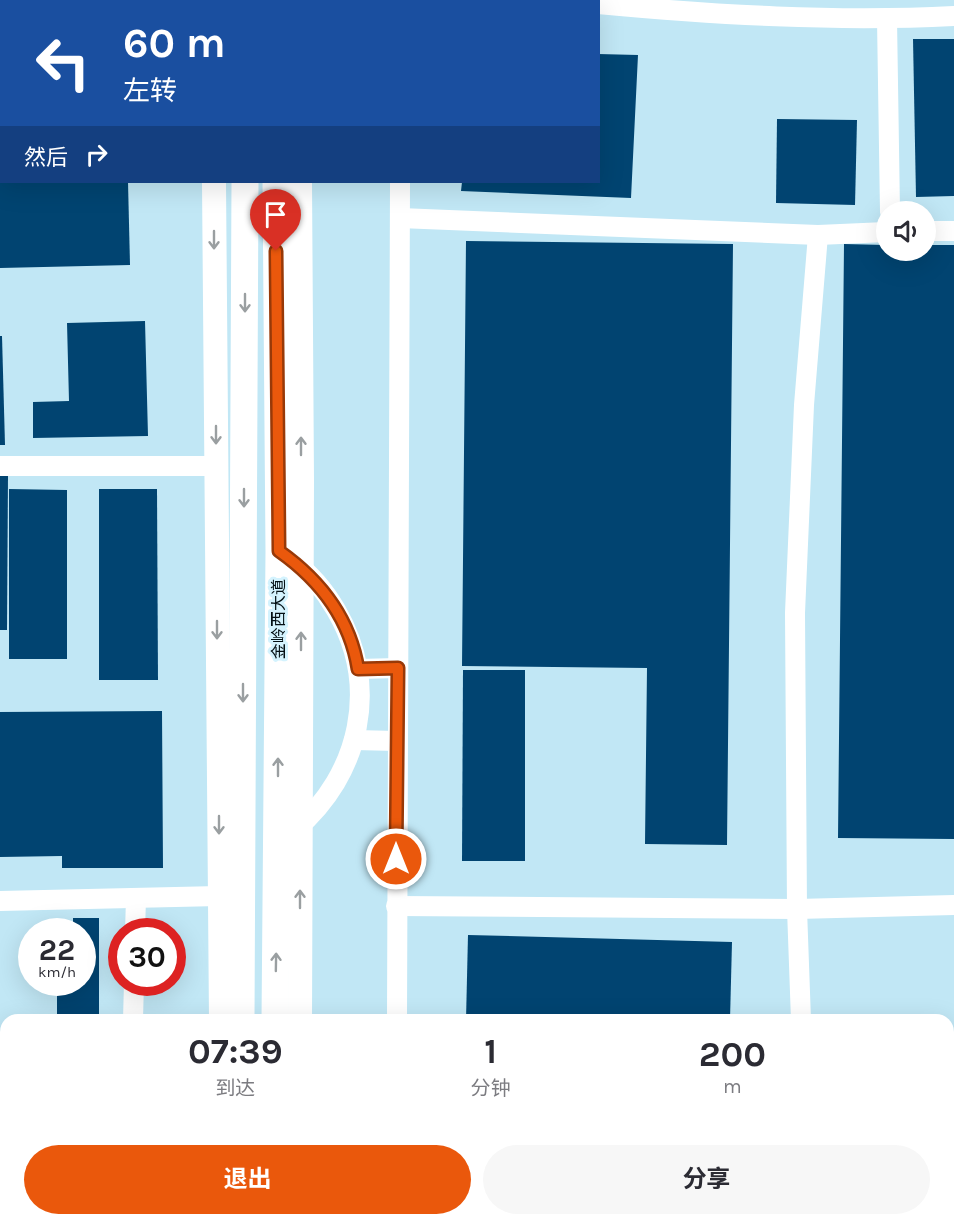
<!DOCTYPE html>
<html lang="zh">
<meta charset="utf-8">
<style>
:root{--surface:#fff;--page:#f7f7f7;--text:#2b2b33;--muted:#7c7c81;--accent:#ea580c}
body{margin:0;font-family:Karla,"Noto Sans SC",sans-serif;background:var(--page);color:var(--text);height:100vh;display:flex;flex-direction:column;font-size:22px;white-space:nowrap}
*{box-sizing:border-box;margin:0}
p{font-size:20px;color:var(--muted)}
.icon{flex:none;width:33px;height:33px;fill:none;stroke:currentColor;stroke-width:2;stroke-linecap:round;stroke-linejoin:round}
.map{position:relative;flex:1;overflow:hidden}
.panel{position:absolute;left:0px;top:1014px;width:954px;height:212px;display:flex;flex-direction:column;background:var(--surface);border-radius:18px 18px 0 0;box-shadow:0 6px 24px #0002}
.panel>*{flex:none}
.guide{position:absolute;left:0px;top:0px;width:600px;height:183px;box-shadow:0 6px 24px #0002;background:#1a4fa0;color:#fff;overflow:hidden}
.tools{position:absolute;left:876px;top:201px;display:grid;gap:12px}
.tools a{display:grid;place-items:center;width:60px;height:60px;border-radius:50%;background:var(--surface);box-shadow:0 6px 24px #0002;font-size:30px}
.speed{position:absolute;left:18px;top:918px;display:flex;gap:12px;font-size:30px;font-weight:700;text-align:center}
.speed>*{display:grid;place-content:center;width:78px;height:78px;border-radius:50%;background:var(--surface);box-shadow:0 6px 24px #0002;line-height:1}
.speed small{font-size:15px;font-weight:400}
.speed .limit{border:9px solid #d22;background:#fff;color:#111}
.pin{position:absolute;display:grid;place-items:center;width:51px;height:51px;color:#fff;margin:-62px -26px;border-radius:50% 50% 50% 0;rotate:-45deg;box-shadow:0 0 6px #0007}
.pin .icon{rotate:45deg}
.me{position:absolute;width:66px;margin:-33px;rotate:0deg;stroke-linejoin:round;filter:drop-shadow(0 0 4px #0008)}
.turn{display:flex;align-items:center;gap:21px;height:126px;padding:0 24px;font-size:27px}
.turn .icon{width:78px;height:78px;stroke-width:2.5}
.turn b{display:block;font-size:42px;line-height:51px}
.then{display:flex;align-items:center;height:57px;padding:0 24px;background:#0003;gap:12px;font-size:22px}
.eta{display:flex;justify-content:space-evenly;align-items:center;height:102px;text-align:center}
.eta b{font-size:36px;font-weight:700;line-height:42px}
.button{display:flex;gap:12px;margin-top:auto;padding:12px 24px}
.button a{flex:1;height:69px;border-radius:36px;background:var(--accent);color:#fff;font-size:24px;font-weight:700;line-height:69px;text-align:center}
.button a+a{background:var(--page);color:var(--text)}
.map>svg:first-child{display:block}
.building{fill:#014471}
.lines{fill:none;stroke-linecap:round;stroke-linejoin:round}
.minor{stroke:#fff;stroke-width:20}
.tertiary{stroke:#fff;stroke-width:24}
.secondary{stroke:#fff;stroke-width:27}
.oneway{stroke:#9a9fa1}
.route-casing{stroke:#983908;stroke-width:15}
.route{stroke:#ea580c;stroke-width:10}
.labels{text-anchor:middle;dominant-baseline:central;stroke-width:6;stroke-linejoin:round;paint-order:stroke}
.street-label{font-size:16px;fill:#030f14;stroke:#d4f3fe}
</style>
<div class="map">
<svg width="954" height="1225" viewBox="0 0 954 1225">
<rect width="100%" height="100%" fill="#c1e7f5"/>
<g class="building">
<path d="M913,39H954V196L916,197Z"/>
<path d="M598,54L638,55L631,198L461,191L462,182H598Z"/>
<path d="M777,119L857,120L855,205L776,203Z"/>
<path d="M0,182H128L130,265L0,268Z"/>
<path d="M466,241L733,244L727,845L645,844L647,668L462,666Z"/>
<path d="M844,244L886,245V250H926V245H954V839L838,838Z"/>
<path d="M145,321L148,436L33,438V402L69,401L67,323Z"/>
<path d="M0,336H2L5,445H0Z"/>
<path d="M0,476H8L7,630H0Z"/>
<path d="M9,489L67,490V659H9Z"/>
<path d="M99,489H157L158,680H99Z"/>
<path d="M463,670H525V861H462Z"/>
<path d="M162,711L163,868H62V856L0,857V712Z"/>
<path d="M73,918H99V1020H57V982H82V932H73Z"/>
<path d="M468,935L732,942L730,1020H466Z"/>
<path d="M948,1120H954V1225H937V1220H948Z"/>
<rect x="0" y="1151" width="6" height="23"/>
<rect x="8" y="1220" width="25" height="5"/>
<rect x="41" y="1220" width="25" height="5"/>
<rect x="74" y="1220" width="26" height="5"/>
<rect x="107" y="1220" width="26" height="5"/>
<rect x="461" y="1220" width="321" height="5"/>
<rect x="830" y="1220" width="61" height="5"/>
</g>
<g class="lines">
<g class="minor">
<path d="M557,0L572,2"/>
<path d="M402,2V0"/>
<path d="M598,4C717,15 836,22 954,16"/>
<path d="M887,19L890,212"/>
<path d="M0,34H2"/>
<path d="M400,218L818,235L886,232"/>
<path d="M926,231H954"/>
<path d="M0,466H216"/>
<path d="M293,561C311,574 325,591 336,610C380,685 361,774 295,830"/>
<path d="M358,669L398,668"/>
<path d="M354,740L397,741"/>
<path d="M0,901L219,896"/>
<path d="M396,906L797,909L954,905"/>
<path d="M135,932L136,898"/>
<path d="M133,1020L134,982"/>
<path d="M397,1020L400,182"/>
<path d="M801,1020L797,909L795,613L804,405L818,235"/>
<path d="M948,1087H954"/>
<path d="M0,1123H6"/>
<path d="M398,1220V1225"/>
<path d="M799,1225L800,1220"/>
</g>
<g class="tertiary">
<path d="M212,0V2"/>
<path d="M299,0V2"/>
<path d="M214,182L221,1020"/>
<path d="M300,182L302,481L300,1020"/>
<path d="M223,1220L224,1225"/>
<path d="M299,1225V1220"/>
</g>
<g class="secondary">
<path d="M246,0V2"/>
<path d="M275,0V2"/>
<path d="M241,1020L245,182"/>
<path d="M275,1020L279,551L276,182"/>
<path d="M240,1225V1220"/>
<path d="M273,1225V1220"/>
</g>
</g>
<defs><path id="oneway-shaft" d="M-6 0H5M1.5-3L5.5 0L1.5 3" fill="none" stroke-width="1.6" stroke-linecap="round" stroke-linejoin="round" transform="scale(1.5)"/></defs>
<g class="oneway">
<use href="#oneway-shaft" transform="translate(214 240) rotate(90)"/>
<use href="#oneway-shaft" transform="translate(245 303) rotate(90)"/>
<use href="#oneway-shaft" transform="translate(216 435) rotate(90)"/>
<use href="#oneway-shaft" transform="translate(301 446) rotate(-90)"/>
<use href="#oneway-shaft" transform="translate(244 498) rotate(90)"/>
<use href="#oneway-shaft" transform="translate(217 630) rotate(90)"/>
<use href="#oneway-shaft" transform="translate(301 641) rotate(-90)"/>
<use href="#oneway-shaft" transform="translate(243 693) rotate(90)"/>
<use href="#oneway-shaft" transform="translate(278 767) rotate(-90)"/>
<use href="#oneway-shaft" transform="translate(219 825) rotate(90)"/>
<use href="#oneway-shaft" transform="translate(300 899) rotate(-90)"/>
<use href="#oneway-shaft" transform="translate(276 962) rotate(-89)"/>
</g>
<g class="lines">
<g class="route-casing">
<path id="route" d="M276,251L279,551C320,580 350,619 358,669L398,668L396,859"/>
</g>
<use href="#route" class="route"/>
</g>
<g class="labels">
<g class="street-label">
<text transform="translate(278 619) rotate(-90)">金岭西大道</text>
</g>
</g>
</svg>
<div class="tools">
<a><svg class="icon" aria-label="sound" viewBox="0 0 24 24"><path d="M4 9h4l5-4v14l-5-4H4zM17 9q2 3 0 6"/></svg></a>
</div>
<div class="speed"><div>22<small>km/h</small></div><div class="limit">30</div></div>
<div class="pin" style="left:276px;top:251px;background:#d93025"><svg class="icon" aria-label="arrive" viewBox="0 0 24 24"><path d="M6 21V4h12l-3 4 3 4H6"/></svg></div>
<svg class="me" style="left:396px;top:859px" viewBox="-20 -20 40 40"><circle r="17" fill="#ea580c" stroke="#fff" stroke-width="3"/><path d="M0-11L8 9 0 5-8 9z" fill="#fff"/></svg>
<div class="guide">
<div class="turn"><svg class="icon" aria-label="left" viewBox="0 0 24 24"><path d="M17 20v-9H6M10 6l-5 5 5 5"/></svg><div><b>60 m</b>左转</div></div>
<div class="then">然后<svg class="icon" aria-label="right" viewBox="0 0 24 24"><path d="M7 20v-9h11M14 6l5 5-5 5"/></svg></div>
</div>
<section class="panel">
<div class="eta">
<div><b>07:39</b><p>到达</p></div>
<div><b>1</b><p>分钟</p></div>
<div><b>200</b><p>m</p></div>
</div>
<div class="button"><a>退出</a><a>分享</a></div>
</section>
</div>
